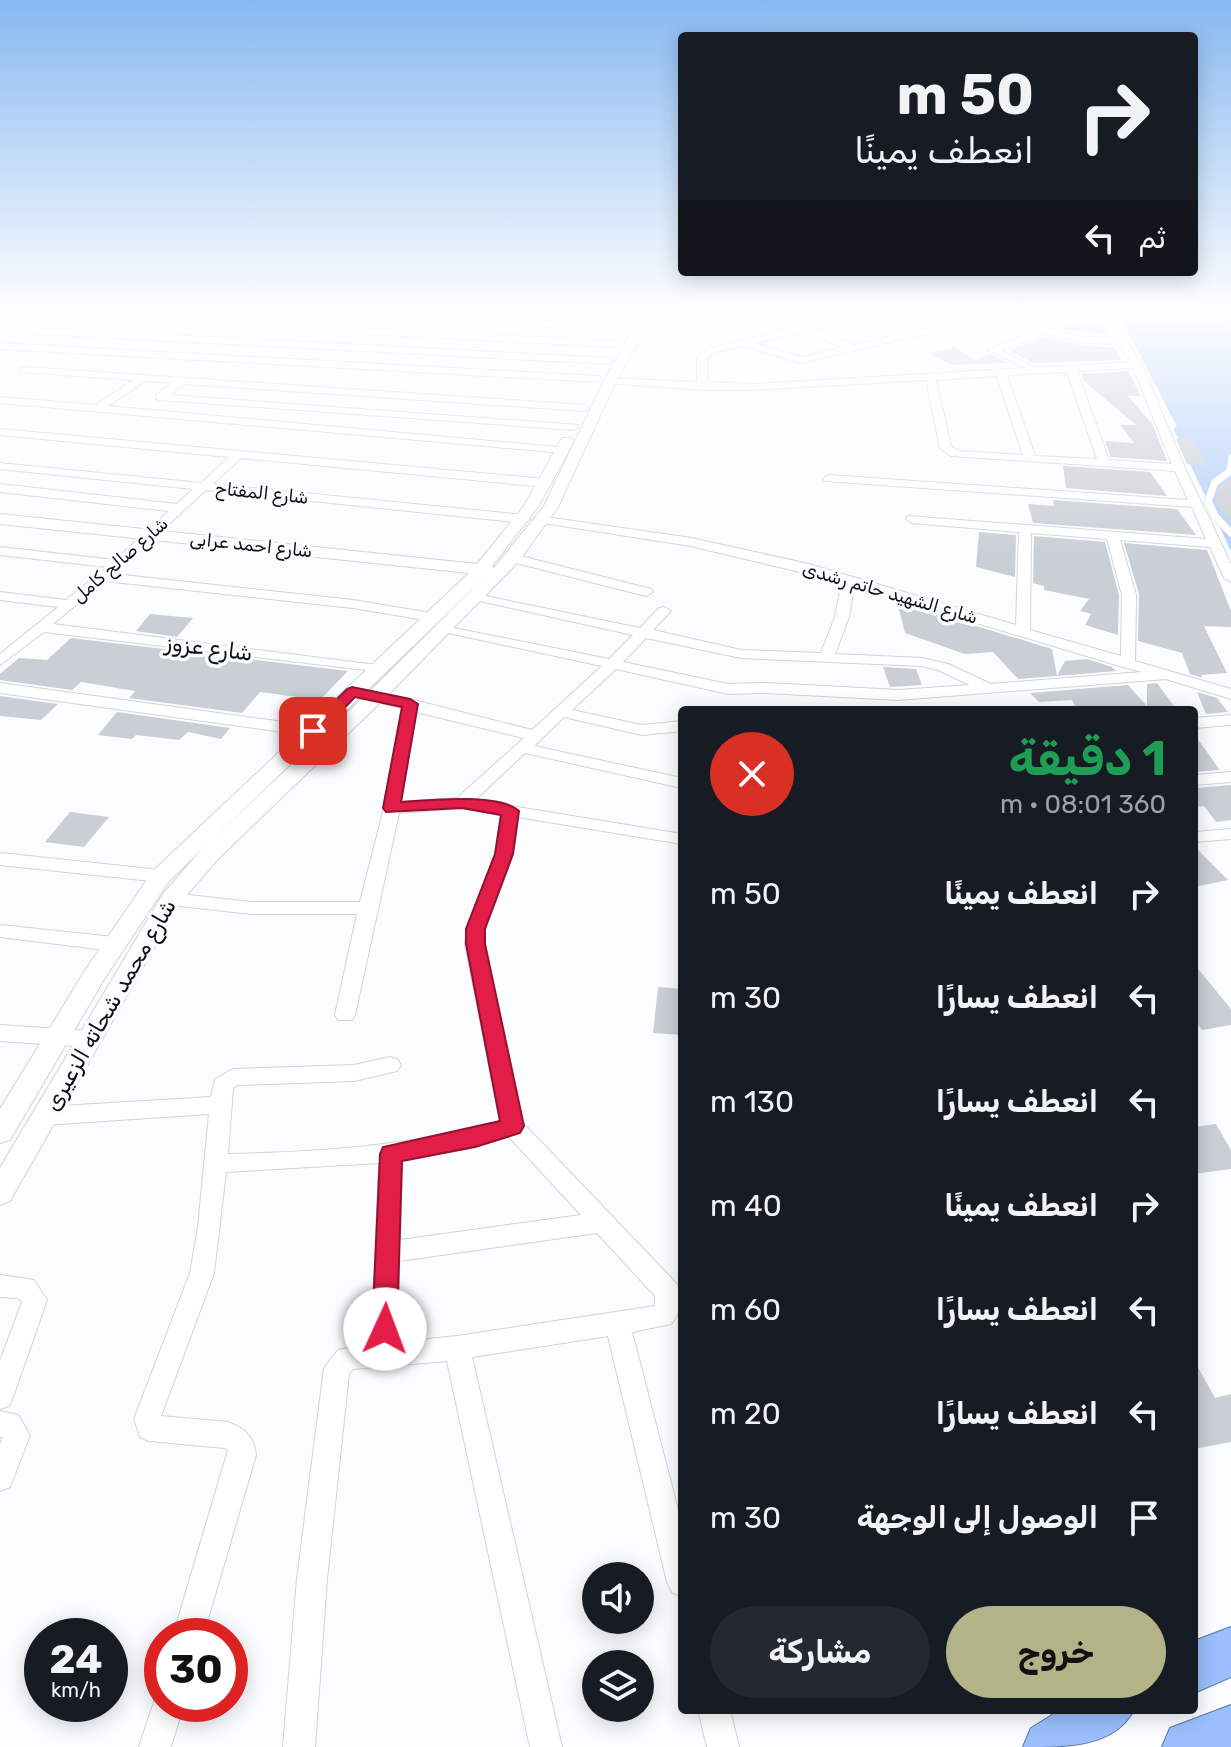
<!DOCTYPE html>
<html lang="ar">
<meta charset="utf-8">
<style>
:root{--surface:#171b24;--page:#242831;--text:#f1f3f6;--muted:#9ea1a6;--accent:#b2b488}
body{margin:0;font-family:Rubik,"Noto Sans Arabic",sans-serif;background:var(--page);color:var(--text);direction:rtl;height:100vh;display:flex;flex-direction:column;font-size:30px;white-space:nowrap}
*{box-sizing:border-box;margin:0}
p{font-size:26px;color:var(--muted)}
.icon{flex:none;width:44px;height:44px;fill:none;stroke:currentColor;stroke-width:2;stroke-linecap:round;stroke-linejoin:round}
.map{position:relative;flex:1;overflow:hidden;direction:ltr}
.details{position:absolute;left:678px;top:706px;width:520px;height:1008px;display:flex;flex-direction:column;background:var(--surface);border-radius:8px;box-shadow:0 4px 20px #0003;direction:rtl}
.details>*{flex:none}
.banner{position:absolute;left:678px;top:32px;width:520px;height:244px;border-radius:8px;box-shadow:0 4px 20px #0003;direction:rtl;background:#171b24;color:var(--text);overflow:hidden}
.buttons{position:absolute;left:582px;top:1562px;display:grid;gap:16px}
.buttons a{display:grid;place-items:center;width:72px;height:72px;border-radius:50%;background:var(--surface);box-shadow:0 4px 20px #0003;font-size:40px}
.speed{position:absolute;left:24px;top:1618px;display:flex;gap:16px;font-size:40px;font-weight:700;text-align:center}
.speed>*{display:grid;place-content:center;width:104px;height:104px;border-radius:50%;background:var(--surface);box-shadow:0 4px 20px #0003;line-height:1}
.speed small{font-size:20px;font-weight:400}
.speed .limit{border:12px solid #d22;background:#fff;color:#111}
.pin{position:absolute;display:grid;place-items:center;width:68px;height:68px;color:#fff;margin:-34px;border-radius:16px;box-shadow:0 4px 12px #0006}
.me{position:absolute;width:88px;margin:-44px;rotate:2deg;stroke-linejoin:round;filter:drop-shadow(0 0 6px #0008)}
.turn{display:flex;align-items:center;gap:28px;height:168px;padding:0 32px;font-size:36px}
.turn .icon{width:104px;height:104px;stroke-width:2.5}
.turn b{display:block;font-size:56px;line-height:68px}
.then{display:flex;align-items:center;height:76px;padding:0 32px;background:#0003;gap:16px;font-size:30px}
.round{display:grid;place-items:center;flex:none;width:84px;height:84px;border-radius:42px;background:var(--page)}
.summary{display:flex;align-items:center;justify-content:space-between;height:136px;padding:0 32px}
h1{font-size:48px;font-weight:700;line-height:60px;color:#1e9e55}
.button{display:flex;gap:16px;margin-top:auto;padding:16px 32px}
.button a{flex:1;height:92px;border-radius:48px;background:var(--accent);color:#111;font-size:32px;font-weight:700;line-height:92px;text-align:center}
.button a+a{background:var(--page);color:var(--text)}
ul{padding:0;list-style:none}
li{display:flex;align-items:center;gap:24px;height:104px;padding:0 32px}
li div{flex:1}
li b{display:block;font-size:30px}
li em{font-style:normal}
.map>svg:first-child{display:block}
.green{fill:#b3cffb}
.building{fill:#cacfd6}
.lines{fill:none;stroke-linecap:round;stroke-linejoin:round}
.service-far1-casing{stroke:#cfd3db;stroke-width:6}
.service-casing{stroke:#cfd3db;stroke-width:8}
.minor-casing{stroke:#cfd3db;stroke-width:2}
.tertiary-casing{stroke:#cfd3db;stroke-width:2}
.trunk-casing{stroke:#5977a9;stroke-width:2}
.service-far1{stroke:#fff;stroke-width:5}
.service{stroke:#fff;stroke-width:7}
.minor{fill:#fff;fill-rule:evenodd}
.tertiary{fill:#fff;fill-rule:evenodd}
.trunk{fill:#9abffc;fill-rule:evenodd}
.route{fill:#e11d48;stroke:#92132f;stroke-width:2}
.labels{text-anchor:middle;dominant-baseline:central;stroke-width:7;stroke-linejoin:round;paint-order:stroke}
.far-street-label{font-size:18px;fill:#0e0f12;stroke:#fafcff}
.street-label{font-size:22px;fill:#0e0f12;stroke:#fafcff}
</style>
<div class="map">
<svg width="1231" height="1747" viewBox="0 0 1231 1747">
<rect width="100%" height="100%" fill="#fafcff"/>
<path class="green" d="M1129,311H1231V551L1173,428L1177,427L1122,320H1134Z"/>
<g class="building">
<path d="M1069,324L1102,325L1109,335L1059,328Z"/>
<path d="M1046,337L1084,346L1115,347L1121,360L1033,363L1009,350Z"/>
<path d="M955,347L975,360L989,354L1009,363L952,365L927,353Z"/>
<path d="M1128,371L1141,396H1128L1153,425L1167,461L1111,457L1105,441L1134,443L1120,425H1136L1084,381L1081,374Z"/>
<path d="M1176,439L1193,440L1206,465L1187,464Z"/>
<path d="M1063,466L1150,472L1167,496L1066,488Z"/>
<path d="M1231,479V524L1215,501L1220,486Z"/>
<path d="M1053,500L1177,509L1196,535L1033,523L1028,504L1054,506Z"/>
<path d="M979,532L1016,535L1015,577L976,567Z"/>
<path d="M1034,536L1105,542L1119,595L1118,635L1085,625L1091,614L1080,611L1089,599L1044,590V586L1033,583Z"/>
<path d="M1124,543L1207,550L1231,611V627L1204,626L1227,673L1201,675L1203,678L1190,674L1182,653L1138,641L1139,594Z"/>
<path d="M897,602L1052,649L1057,676L1018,679L993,652L965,654L905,633Z"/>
<path d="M150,614L193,618L177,637L136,631Z"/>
<path d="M71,638L348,671L320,700L260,692L242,713L129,698L135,691L81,682L72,690L0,680V674L19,658L47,660Z"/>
<path d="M1087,659L1112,667L1116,671L1057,676L1065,661Z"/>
<path d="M883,667L916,669L922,685L890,687Z"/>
<path d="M1157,683L1177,710H1077L1072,700L1039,702L1030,693L1128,685L1147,706V684Z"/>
<path d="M1197,692L1217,698L1228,712L1206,714Z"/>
<path d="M0,696L58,704L41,720L0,716Z"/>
<path d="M117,712L230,728L221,739L188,732L179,740L136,735L132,739L98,735Z"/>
<path d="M1194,734L1220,770L1194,772Z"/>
<path d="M1231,785V820L1216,822L1204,806L1194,807V788Z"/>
<path d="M70,812L109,817L84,847L45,842Z"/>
<path d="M1194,846L1228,880L1194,887Z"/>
<path d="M1194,964L1231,1009V1025L1202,1030L1194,1020Z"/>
<path d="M658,987L682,989V1035L653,1033Z"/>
<path d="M1216,1124L1231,1150V1169L1194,1174V1127Z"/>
<path d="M1194,1360L1215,1398L1231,1394V1442L1194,1449Z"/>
</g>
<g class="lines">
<g class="service-far1-casing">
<g id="service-far1">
<path d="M1229,471L1231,457"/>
<path d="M1225,475L1231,471"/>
</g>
</g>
<g class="service-casing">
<path id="service" d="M1228,473L1215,482L1208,501L1215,516L1231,533"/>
</g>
<g class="minor-casing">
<g id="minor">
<path d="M0,311L617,341L622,344L617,347L0,315Z"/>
<path d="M295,311H352L627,325L632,328L627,331L300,314Z"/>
<path d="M685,311C725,311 765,327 802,326C830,326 857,311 887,311L814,329L854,345L981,315L1101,316L1097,311H1107L1142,365L1185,468L1231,564V582L1224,578L1210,547L1120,540L1136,595L1135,661L1231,689V699L1166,679L898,700L766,693L728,694L616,669L572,710L642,725L682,721V731L642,735L564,717L534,746L682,778V788L525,753L475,800L682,834V844L518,817L513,854L484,929L485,944L522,1122L677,1284C683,1298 681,1313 671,1324L632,1332L682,1525V1597L672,1592L667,1582L608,1336L472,1357L562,1747H530L447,1361L353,1369L349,1373L327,1579L315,1747H283L297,1579L324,1368L338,1350L372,1344L379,1163L226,1172L214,1273L161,1416L228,1422C245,1429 254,1436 256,1455L203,1636H173L228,1450L225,1448L149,1441L140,1437L134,1419L190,1273L198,1227L209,1114L44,1125L36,1122L33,1116L36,1110L44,1107L211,1097L215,1079L233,1069L354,1065L390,1057L397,1059L401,1065L397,1071L354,1081L238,1085L233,1088L228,1154C320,1152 411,1146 500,1121L465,944L466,929L495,854L501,815L462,808L399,813L355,1015L352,1020H338L335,1015L357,914H251L171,905L164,903L162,899L164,895L171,893L251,902H360L384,808L402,708L347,695V689L410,699L532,730L602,666L439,631V625L609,659L633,635L471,599V593L640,628L659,608L664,607L671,611L653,630L741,650L821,653L835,617L842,582L691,546L543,523L537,519L539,516L691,538L809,564L1016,625L1019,532L912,523L906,519L908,516L1206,539L1192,507L825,481L823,479L829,475L1188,500L1175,471L951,456L940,448L926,380L755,390H702L606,383L605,381L610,378L697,382V358L709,348L788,330ZM981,321H1036L1039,330L987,350L1027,368L755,384L707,382V359L715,352L744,346L801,363ZM1042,321L1104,322L1115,338L1085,337L1048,329ZM802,332L843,347L801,357L755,343ZM1046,334L1085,343L1118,344L1130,362L1036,368L1001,350ZM1133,368L1172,464L1109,460L1077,371ZM1067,372L1097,459L1035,456L1007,375ZM997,376L1023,455L958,451L951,446L936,380ZM1031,533L1107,539L1122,595L1121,656L1030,630ZM854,586L1123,667L1142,672L991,684L948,664L922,658L835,654L849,617ZM646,638L741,658L922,666L938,670L970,685L898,690L766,683L728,684L623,662ZM416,712L524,738L457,798L401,802ZM508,1136L581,1215L400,1240L402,1160ZM597,1233L655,1296V1306L457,1336L397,1342L399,1261Z"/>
<path d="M0,326L608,358L613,361L608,364L0,332Z"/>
<path d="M0,343L598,376L603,379L598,382L0,349Z"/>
<path d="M24,367L584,405L589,408L584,411L185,384L170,395L578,425L579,427L574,430L160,400L156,399V395L172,383L145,381L108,406L567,448L569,450L563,453L0,403V397L96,405L133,380L20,372V368Z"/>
<path d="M0,429L546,479L552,483L546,487L241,458L213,484L524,515L530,519L524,523L206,490L114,574L353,600L431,613L438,617L431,621L353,608L105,581L53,624L377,665L384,669L382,672L44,632L0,665V654L58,607L0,600V592L66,600L107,567L0,555V547L115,560L169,511L0,492V484L177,504L193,489L0,469V463L201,483L229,457L0,435Z"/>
<path d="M513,554L651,589L653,592L646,596L508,561V555Z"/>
<path d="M0,683L313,726L321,731L313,736L0,693Z"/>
<path d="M1231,715V725L1194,728V718Z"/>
<path d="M1231,772V782L1194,785V775Z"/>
<path d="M1231,829V839L1194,842V832Z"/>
<path d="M0,853L161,870L170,876L161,882L0,865Z"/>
<path d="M0,925L114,937L124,944L114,951L0,937Z"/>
<path d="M0,1025L89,1031L96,1034L99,1039L96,1044L89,1047L0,1041Z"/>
<path d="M0,1275L34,1280L47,1300L13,1397L9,1406L0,1409V1361L22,1302L18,1298L0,1297Z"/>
<path d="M0,1411L18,1415L30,1435L10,1487L0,1491V1444L3,1437H0Z"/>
<path d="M162,1691V1704H184L171,1747H139L157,1693Z"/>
<path d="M698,1710H730L739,1747H707Z"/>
</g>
</g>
<g class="tertiary-casing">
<path id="tertiary" d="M644,311H656L616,381L558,507L519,561L383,700L218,859L179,904L10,1201L0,1205V1168L163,894L202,849L369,692L487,575L169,881L103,981L10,1140L0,1143V1109L86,969L153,871L469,573L0,524V514L477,564L524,506L562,438H572L574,441L538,507L492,566L494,568L544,506L604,381Z"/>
</g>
<g class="trunk-casing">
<g id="trunk">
<path d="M1231,1627V1677L1194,1693V1641Z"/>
<path d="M1231,1705V1747H1162L1170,1728Z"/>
<path d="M1060,1710H1134C1114,1747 1068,1747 1023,1747L1031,1728Z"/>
</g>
</g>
<use href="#service-far1" class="service-far1"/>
<use href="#service" class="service"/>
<use href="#minor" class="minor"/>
<use href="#tertiary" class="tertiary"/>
<use href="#trunk" class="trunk"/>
</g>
<linearGradient id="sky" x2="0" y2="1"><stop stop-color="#87b8f0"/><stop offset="0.56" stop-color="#fdfeff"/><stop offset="1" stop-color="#fdfeff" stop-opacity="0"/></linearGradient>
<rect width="1231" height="556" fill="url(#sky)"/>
<path class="route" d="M352,687L410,699L418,704L401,802C428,800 500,793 519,811L513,854L485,929V944L524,1126L520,1133L475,1147L402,1161L397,1329L394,1338L385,1341L376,1338L372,1329L380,1154L383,1147L500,1121L466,944V929L495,854L501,815L462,808L386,812L383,808L402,707L355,697L318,735H307L305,731L347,689Z"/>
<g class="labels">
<g class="far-street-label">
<text transform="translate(262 493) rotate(6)">شارع المفتاح</text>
<text transform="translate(251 545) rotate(6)">شارع احمد عرابى</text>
<text transform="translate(120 560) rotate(-41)">شارع صالح كامل</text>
<text transform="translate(890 593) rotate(16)">شارع الشهيد حاتم رشدى</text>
</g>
<g class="street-label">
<text transform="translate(209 648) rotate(7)">شارع عزوز</text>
<text transform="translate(110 1005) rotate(-60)">شارع محمد شحاته الزعيرى</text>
</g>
</g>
</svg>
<div class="buttons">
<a><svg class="icon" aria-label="sound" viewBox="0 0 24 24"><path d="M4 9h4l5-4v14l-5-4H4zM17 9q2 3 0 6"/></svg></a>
<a><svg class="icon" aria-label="layers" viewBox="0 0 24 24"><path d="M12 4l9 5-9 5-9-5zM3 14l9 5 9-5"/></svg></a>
</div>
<div class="speed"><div>24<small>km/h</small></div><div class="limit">30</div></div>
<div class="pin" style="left:313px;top:731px;background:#d93025"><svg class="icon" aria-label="arrive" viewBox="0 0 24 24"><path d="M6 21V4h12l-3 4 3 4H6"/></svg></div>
<svg class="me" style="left:385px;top:1329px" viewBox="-20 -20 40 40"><circle r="19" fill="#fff"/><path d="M0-13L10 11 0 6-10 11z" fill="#e11d48"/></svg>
<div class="banner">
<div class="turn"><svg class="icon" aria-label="right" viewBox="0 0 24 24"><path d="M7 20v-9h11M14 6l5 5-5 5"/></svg><div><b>50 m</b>انعطف يمينًا</div></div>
<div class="then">ثم<svg class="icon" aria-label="left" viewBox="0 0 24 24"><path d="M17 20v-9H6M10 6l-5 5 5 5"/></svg></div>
</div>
<section class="details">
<div class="summary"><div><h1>1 دقيقة</h1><p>360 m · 08:01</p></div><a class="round" style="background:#d93025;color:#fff"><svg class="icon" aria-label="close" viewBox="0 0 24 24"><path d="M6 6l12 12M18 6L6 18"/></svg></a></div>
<ul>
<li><svg class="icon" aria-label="right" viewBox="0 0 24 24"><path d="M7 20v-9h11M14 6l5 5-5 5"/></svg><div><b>انعطف يمينًا</b></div><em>50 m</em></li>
<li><svg class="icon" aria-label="left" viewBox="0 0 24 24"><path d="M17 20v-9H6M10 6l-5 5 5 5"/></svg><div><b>انعطف يسارًا</b></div><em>30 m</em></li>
<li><svg class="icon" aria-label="left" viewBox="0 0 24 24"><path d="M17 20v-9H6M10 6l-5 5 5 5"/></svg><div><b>انعطف يسارًا</b></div><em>130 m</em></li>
<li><svg class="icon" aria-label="right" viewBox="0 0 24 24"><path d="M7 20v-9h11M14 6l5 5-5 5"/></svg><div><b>انعطف يمينًا</b></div><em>40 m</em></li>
<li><svg class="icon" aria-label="left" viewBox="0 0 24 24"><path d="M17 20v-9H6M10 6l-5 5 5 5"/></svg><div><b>انعطف يسارًا</b></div><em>60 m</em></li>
<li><svg class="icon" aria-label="left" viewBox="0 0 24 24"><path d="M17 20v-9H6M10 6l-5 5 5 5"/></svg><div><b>انعطف يسارًا</b></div><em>20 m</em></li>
<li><svg class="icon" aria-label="arrive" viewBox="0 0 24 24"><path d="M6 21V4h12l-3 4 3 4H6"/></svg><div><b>الوصول إلى الوجهة</b></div><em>30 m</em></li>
</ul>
<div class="button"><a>خروج</a><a>مشاركة</a></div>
</section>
</div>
